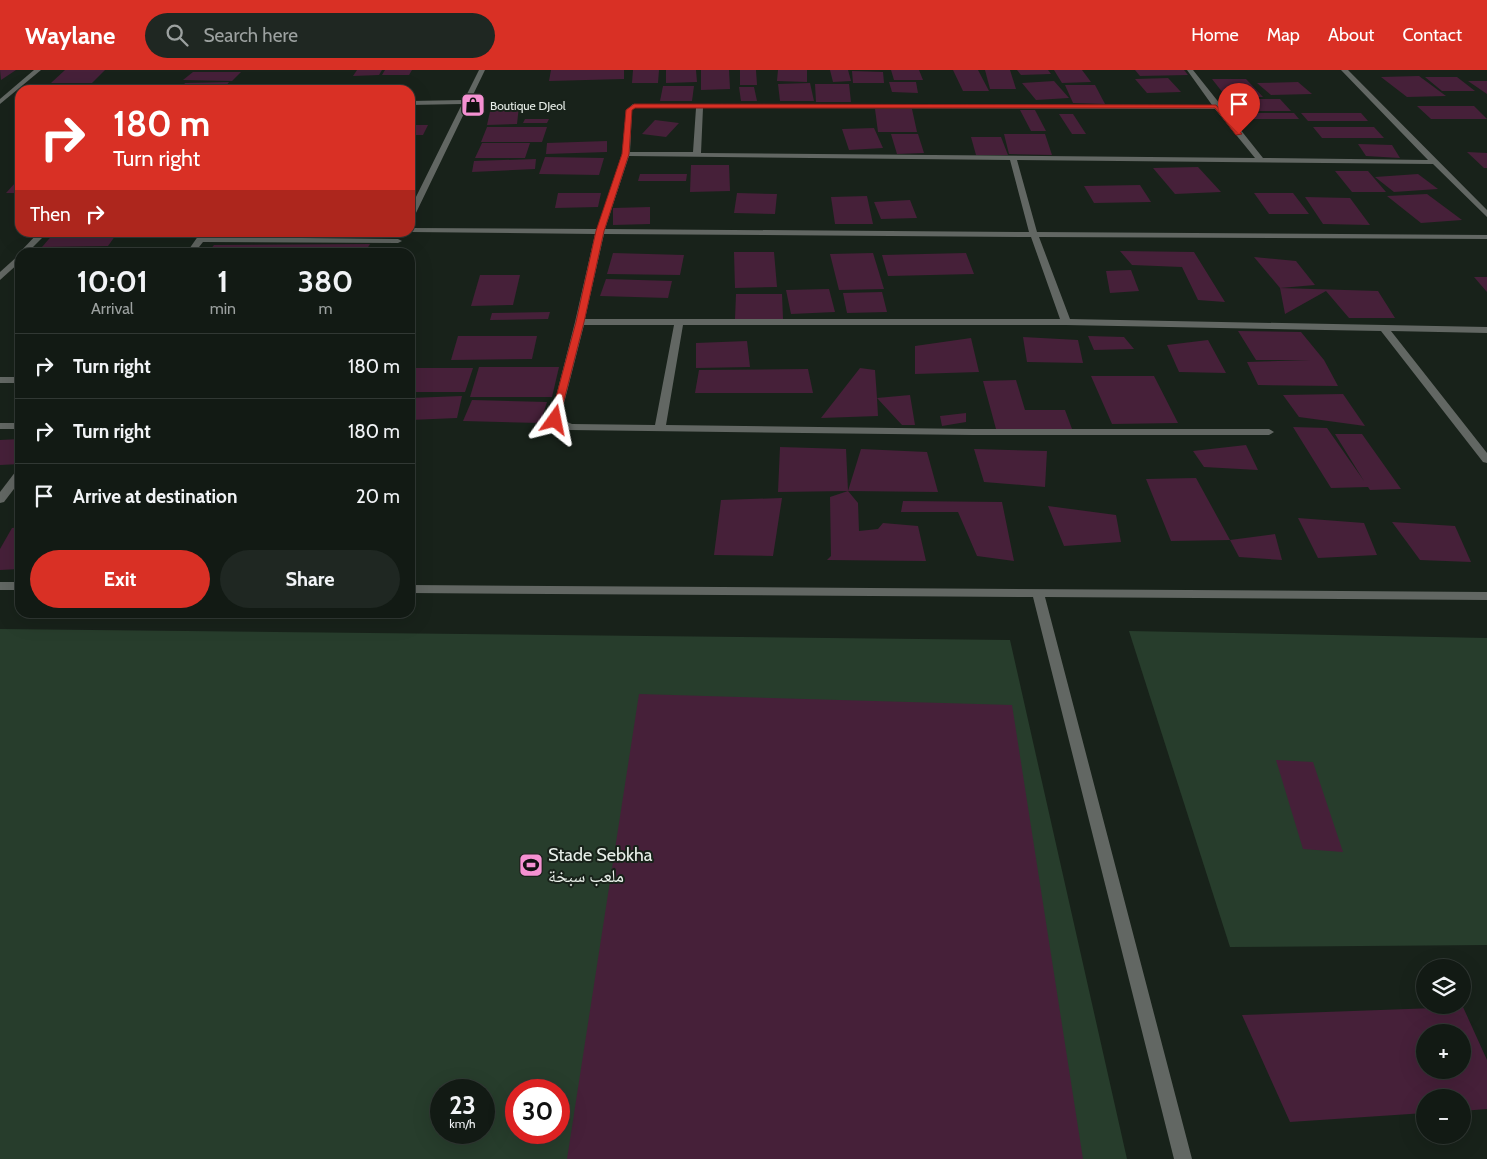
<!DOCTYPE html>
<meta charset="utf-8">
<style>
:root{--surface:#121a14;--page:#1f2722;--text:#f1f3f6;--muted:#9ca1a0;--line:#313834;--accent:#d93025}
body{margin:0;font-family:Cabin,"Noto Naskh Arabic",sans-serif;background:var(--page);color:var(--text);height:100vh;display:flex;flex-direction:column;font-size:19px;white-space:nowrap}
*{box-sizing:border-box;margin:0}
p{font-size:16px;color:var(--muted)}
.icon{flex:none;width:28px;height:28px;fill:none;stroke:currentColor;stroke-width:2;stroke-linecap:round;stroke-linejoin:round}
.map{position:relative;flex:1;overflow:hidden}
.panel{position:absolute;left:15px;top:178px;width:400px;height:370px;display:flex;flex-direction:column;background:var(--surface);border-radius:15px;box-shadow:0 5px 20px #0002,0 0 0 1px var(--line)}
.panel>*{flex:none}
.hud{position:absolute;left:15px;top:15px;width:400px;height:152px;border-radius:15px;box-shadow:0 5px 20px #0002,0 0 0 1px var(--line);background:#d93025;color:#fff;overflow:hidden}
.buttons{position:absolute;left:1416px;top:889px;display:grid;gap:10px}
.buttons a{display:grid;place-items:center;width:55px;height:55px;border-radius:50%;background:var(--surface);box-shadow:0 5px 20px #0002,0 0 0 1px var(--line);font-size:25px}
.speed{position:absolute;left:430px;top:1009px;display:flex;gap:10px;font-size:25px;font-weight:700;text-align:center}
.speed>*{display:grid;place-content:center;width:65px;height:65px;border-radius:50%;background:var(--surface);box-shadow:0 5px 20px #0002,0 0 0 1px var(--line);line-height:1}
.speed small{font-size:12px;font-weight:400}
.speed .limit{border:8px solid #d22;background:#fff;color:#111}
.pin{position:absolute;display:grid;place-items:center;width:42px;height:42px;color:#fff;margin:-51px -21px;border-radius:50% 50% 50% 0;rotate:-45deg;box-shadow:0 0 5px #0007}
.pin .icon{rotate:45deg}
.me{position:absolute;width:55px;margin:-28px;rotate:12deg;stroke-linejoin:round;filter:drop-shadow(0 0 4px #0008)}
.turn{display:flex;align-items:center;gap:18px;height:105px;padding:0 15px;font-size:22px}
.turn .icon{width:65px;height:65px;stroke-width:2.5}
.turn b{display:block;font-size:35px;line-height:42px}
.then{display:flex;align-items:center;height:48px;padding:0 15px;background:#0003;gap:10px;font-size:19px}
.eta{display:flex;justify-content:space-evenly;align-items:center;height:85px;text-align:center}
.eta b{font-size:30px;font-weight:800;line-height:35px}
.cta{display:flex;gap:10px;margin-top:auto;padding:10px 15px}
.cta a{flex:1;height:58px;border-radius:30px;background:var(--accent);color:#fff;font-size:20px;font-weight:800;line-height:58px;text-align:center}
.cta a+a{background:var(--page);color:var(--text)}
ul{padding:0;list-style:none}
li{display:flex;align-items:center;gap:15px;height:65px;padding:0 15px;border-top:1px solid var(--line)}
li div{flex:1}
li b{display:block;font-size:19px}
li em{font-style:normal}
header{display:flex;align-items:center;gap:30px;box-sizing:border-box;height:70px;padding:0 25px;background:var(--accent);color:#fff}
header strong{font-size:24px}
nav{display:flex;gap:28px;margin-inline-start:auto;font-size:18px}
.search{width:350px;height:45px;background:var(--page);display:flex;align-items:center;gap:12px;box-sizing:border-box;padding:0 18px;border-radius:28px;color:var(--muted);font-size:19px}
.map>svg:first-child{display:block}
.green{fill:#273d2c;fill-rule:evenodd}
.building{fill:#462039;fill-rule:evenodd}
.lines{fill:none;stroke-linecap:round;stroke-linejoin:round}
.minor{fill:#626763;fill-rule:evenodd}
.route{fill:#d93025;stroke:#8d1f18}
.labels{text-anchor:middle;dominant-baseline:central;stroke-width:4;stroke-linejoin:round;paint-order:stroke}
.far-poi-label{font-size:12px;fill:#e8efe9;stroke:#18221a;text-anchor:start}
.near-poi-label{font-size:18px;fill:#e8efe9;stroke:#18221a;text-anchor:start}
</style>
<header>
<strong>Waylane</strong>
<div class="search"><svg class="icon" aria-label="search" viewBox="0 0 24 24"><circle cx="10" cy="10" r="6"/><path d="M15 15l6 6"/></svg>Search here</div>
<nav><a>Home</a><a>Map</a><a>About</a><a>Contact</a></nav>
</header>
<div class="map">
<svg width="1487" height="1089" viewBox="0 0 1487 1089">
<rect width="100%" height="100%" fill="#18221a"/>
<g class="green">
<path d="M0,559L1010,570L1127,1089H0ZM441,1020H484V1062H441ZM516,1020H559V1062H516Z"/>
<path d="M1129,561L1487,568V875L1230,877Z"/>
</g>
<g class="building">
<path d="M0,0H16L1,10Z"/>
<path d="M65,0H105L92,13H51Z"/>
<path d="M357,0H382L379,5L353,6Z"/>
<path d="M385,0H412L409,5H382Z"/>
<path d="M551,0H624V9L549,11Z"/>
<path d="M633,0H659L658,13H632Z"/>
<path d="M666,0H696L697,12L666,13Z"/>
<path d="M701,0H729L730,19L701,20Z"/>
<path d="M740,0H756L757,15H740Z"/>
<path d="M778,0H807V12L777,11Z"/>
<path d="M830,0H848L851,11L833,12Z"/>
<path d="M891,0H919L923,10H894Z"/>
<path d="M953,0H978L989,21H963Z"/>
<path d="M985,0H1010L1016,19H990Z"/>
<path d="M1017,0H1048L1051,4L1021,5Z"/>
<path d="M1054,0H1082L1091,12L1062,13Z"/>
<path d="M1135,0H1184L1188,5L1140,6Z"/>
<path d="M852,1L883,2L884,13H853Z"/>
<path d="M193,2H241L232,11L183,10Z"/>
<path d="M1419,6L1446,26L1407,27L1381,7Z"/>
<path d="M1425,7H1457L1475,21H1442Z"/>
<path d="M1168,8L1181,22L1147,23L1135,9Z"/>
<path d="M1212,9H1246L1263,27L1227,28Z"/>
<path d="M1054,11L1069,28L1036,30L1022,13Z"/>
<path d="M1468,11H1487V24Z"/>
<path d="M229,12L223,20H180L185,13Z"/>
<path d="M889,12H916L918,23L892,22Z"/>
<path d="M1298,12L1312,24L1271,25L1257,13Z"/>
<path d="M810,13L814,31H780L778,14Z"/>
<path d="M815,14H849L851,32H816Z"/>
<path d="M1065,15H1095L1105,34L1073,33Z"/>
<path d="M400,16L398,20H343L344,18Z"/>
<path d="M663,16H694L692,31H660Z"/>
<path d="M739,17H754L757,31H741Z"/>
<path d="M1225,29H1280L1291,41H1235Z"/>
<path d="M519,36L517,54L487,55L491,37Z"/>
<path d="M1417,36H1474L1487,49H1431Z"/>
<path d="M875,39H912L917,62H878Z"/>
<path d="M1020,40H1035L1046,61H1031Z"/>
<path d="M1237,43H1294L1299,49H1241Z"/>
<path d="M1301,43H1361L1368,51H1308Z"/>
<path d="M1059,44H1073L1086,64H1072Z"/>
<path d="M525,49H549L547,53H523Z"/>
<path d="M655,50L679,53L666,67L642,64Z"/>
<path d="M410,55H428L423,65H410Z"/>
<path d="M487,57H547L542,72H481Z"/>
<path d="M1313,57H1374L1384,68H1322Z"/>
<path d="M874,58L883,78L849,80L842,59Z"/>
<path d="M891,64H918L924,83L897,84Z"/>
<path d="M1004,64H1045L1052,85L1009,84Z"/>
<path d="M971,67H1001L1008,85H976Z"/>
<path d="M607,71V82L546,84L547,73Z"/>
<path d="M482,73H530L525,88H475Z"/>
<path d="M1358,74L1392,75L1400,88L1366,86Z"/>
<path d="M1467,82L1487,83V98H1484Z"/>
<path d="M545,87L604,88L599,105L539,104Z"/>
<path d="M536,89L535,99L472,102L474,91Z"/>
<path d="M691,95H729L730,121L690,122Z"/>
<path d="M1198,97L1221,122L1175,124L1153,98Z"/>
<path d="M1335,101H1368L1386,122H1352Z"/>
<path d="M640,104H687L686,111H638Z"/>
<path d="M1418,104L1438,119L1394,122L1375,107Z"/>
<path d="M16,112H20V123H6Z"/>
<path d="M1140,115L1151,132L1094,133L1084,116Z"/>
<path d="M558,123H601L598,137L555,138Z"/>
<path d="M737,123L777,124L775,144L734,143Z"/>
<path d="M1254,123H1293L1309,144H1269Z"/>
<path d="M1427,124L1462,150L1421,153L1387,126Z"/>
<path d="M867,126L873,154H835L831,127Z"/>
<path d="M1305,127L1350,128L1370,155L1323,154Z"/>
<path d="M910,130L917,148L881,149L874,132Z"/>
<path d="M650,137V154L613,155V138Z"/>
<path d="M55,162H118L108,176L42,177Z"/>
<path d="M224,162H257L256,164L222,165Z"/>
<path d="M344,162H363L361,166H342Z"/>
<path d="M370,174L365,182H208L214,175Z"/>
<path d="M1120,181L1194,182L1225,232L1198,230L1182,197L1132,195Z"/>
<path d="M734,182H774L777,217L735,218Z"/>
<path d="M613,183L684,185L680,205L607,204Z"/>
<path d="M873,183L884,219L839,220L830,184Z"/>
<path d="M966,183L974,204L888,206L882,185Z"/>
<path d="M1254,187L1296,191L1315,215L1280,218Z"/>
<path d="M1131,200L1139,221L1110,223L1106,201Z"/>
<path d="M480,205H520L513,235L471,236Z"/>
<path d="M1474,207H1487V222Z"/>
<path d="M606,209L672,211L668,228L600,226Z"/>
<path d="M1280,218L1378,221L1395,248H1349L1326,221L1285,244Z"/>
<path d="M829,219L835,242L791,244L786,220Z"/>
<path d="M882,222L887,242L847,243L843,223Z"/>
<path d="M736,224H782L783,249H735Z"/>
<path d="M550,242L548,249L490,250L492,243Z"/>
<path d="M1238,261L1301,262L1324,290L1338,316L1258,315L1247,292L1310,290H1256Z"/>
<path d="M458,266H537L532,289L451,290Z"/>
<path d="M1088,266L1124,267L1134,279L1094,280Z"/>
<path d="M1023,267L1078,270L1083,293L1027,292Z"/>
<path d="M971,268L979,302L915,304V276Z"/>
<path d="M1208,270L1226,303L1179,302L1167,275Z"/>
<path d="M747,271L750,297L696,298V273Z"/>
<path d="M479,297H559L552,327H470Z"/>
<path d="M410,298H473L465,322H410Z"/>
<path d="M860,298L875,300L877,328L910,325L915,355H902L877,328L878,346L821,348Z"/>
<path d="M808,299L813,323H695L699,300Z"/>
<path d="M1091,306H1154L1178,353L1112,354Z"/>
<path d="M1016,310L1025,340H1065L1072,359H996L983,311Z"/>
<path d="M1343,324L1365,356L1299,347L1283,325Z"/>
<path d="M462,326L457,348L410,350V328Z"/>
<path d="M472,330L547,332L540,353L463,351Z"/>
<path d="M966,343V352L942,356L940,346Z"/>
<path d="M1293,357L1327,358L1364,411L1335,364H1362L1401,419L1370,420L1368,417L1331,418Z"/>
<path d="M20,369V394L0,395V370Z"/>
<path d="M1246,375L1258,400L1204,397L1193,381Z"/>
<path d="M780,377L846,379L848,421L778,422Z"/>
<path d="M861,379L927,382L938,422L848,421Z"/>
<path d="M974,379L1047,381L1045,417L984,412Z"/>
<path d="M1196,408L1230,470L1171,471L1146,409Z"/>
<path d="M848,421L858,433L859,461L878,459L883,453L918,456L926,491L827,490L831,486L830,427Z"/>
<path d="M782,428L773,486L714,485L721,430Z"/>
<path d="M903,431L1002,432L1014,491L977,486L958,442H901Z"/>
<path d="M1048,436L1116,445L1121,472L1064,476Z"/>
<path d="M1298,448L1364,453L1377,485L1318,488Z"/>
<path d="M1392,452L1455,456L1471,492L1420,490Z"/>
<path d="M20,457V499L0,500V479L12,458Z"/>
<path d="M1275,464L1282,490L1239,487L1230,470Z"/>
<path d="M639,624L1012,635L1083,1089H567Z"/>
<path d="M1276,690L1313,692L1343,782L1303,779Z"/>
<path d="M1463,937L1487,990V1039L1462,1041V1028H1425V1043L1290,1052L1242,945ZM1425,962H1462V1000H1425Z"/>
</g>
<g class="lines">
<g class="minor">
<path d="M34,0H41L0,34V29Z"/>
<path d="M479,0H485L414,147L410,149V139L462,34L410,35V31L464,30Z"/>
<path d="M1187,0H1193L1263,88L1428,90L1341,0H1348L1487,140V147L1433,94L1017,90L1037,162L1487,165V169L1039,167L1070,249L1487,257V263L1391,261L1487,383V393L1483,392L1381,261L1066,255H683L666,355L972,359H1269L1274,362L1269,365H972L570,360L550,350L575,252L595,164L410,162V158L597,159L622,84L626,40L633,34L1212,35ZM635,38H696L693,82H630L632,40ZM703,38L1215,39L1255,88L701,83ZM629,86L1010,90L1029,162L605,159ZM604,164L1031,167L1060,249H585ZM584,255H674L655,355L572,354L560,349Z"/>
<path d="M39,162H48L28,182H20Z"/>
<path d="M201,162H209L206,167L398,169L402,171L398,173L203,172L195,182H187Z"/>
<path d="M20,184V192L0,210V202Z"/>
<rect x="0" y="307" width="20" height="6"/>
<rect x="0" y="353" width="20" height="6"/>
<path d="M20,400V411L4,432L0,433V422L16,401Z"/>
<rect x="0" y="512" width="20" height="8"/>
<path d="M410,515L1487,522V530L1045,527L1192,1089H1174L1033,527L410,523Z"/>
</g>
</g>
<path class="route" d="M634,34L1216,35L1242,64L1236,65L1215,38H635L632,40L629,84L604,161L584,252L559,350L558,352H551L550,350L576,252L596,161L622,84L626,40Z"/>
<defs>
<g id="shop-square" transform="scale(1.25)"><rect x="-9" y="-9" width="18" height="18" rx="4" fill="#f591d2" stroke="#18221a"/><path d="M-5-2.5h2.3a2.7 3.5 0 0 1 5.4 0H5L5.5 6h-11ZM-1.5-2.5h3a1.5 2.3 0 0 0-3 0Z" fill="#111"/></g>
<g id="stadium-square" transform="scale(1.25)"><rect x="-9" y="-9" width="18" height="18" rx="4" fill="#f591d2" stroke="#18221a"/><path d="M0-5a6.5 5 0 1 0 0 10a6.5 5 0 1 0 0-10ZM-3.5-1.8h7v3.6h-7Z" fill="#111"/></g>
</defs>
<g fill-rule="evenodd">
<use href="#shop-square" x="473" y="35"/>
<use href="#stadium-square" x="531" y="795"/>
</g>
<g class="labels">
<g class="far-poi-label">
<text x="490" y="35">Boutique DJeol</text>
</g>
<g class="near-poi-label">
<text x="548" y="785">Stade Sebkha<tspan x="548" dy="21">ملعب سبخة</tspan></text>
</g>
</g>
</svg>
<div class="buttons">
<a><svg class="icon" aria-label="layers" viewBox="0 0 24 24"><path d="M12 4l9 5-9 5-9-5zM3 14l9 5 9-5"/></svg></a>
<a>+</a>
<a>−</a>
</div>
<div class="speed"><div>23<small>km/h</small></div><div class="limit">30</div></div>
<div class="pin" style="left:1239px;top:64px;background:#d93025"><svg class="icon" aria-label="arrive" viewBox="0 0 24 24"><path d="M6 21V4h12l-3 4 3 4H6"/></svg></div>
<svg class="me" style="left:555px;top:350px" viewBox="-20 -20 40 40"><path d="M0-17L14 15 0 8-14 15z" fill="#d93025" stroke="#fff" stroke-width="4"/></svg>
<div class="hud">
<div class="turn"><svg class="icon" aria-label="right" viewBox="0 0 24 24"><path d="M7 20v-9h11M14 6l5 5-5 5"/></svg><div><b>180 m</b>Turn right</div></div>
<div class="then">Then<svg class="icon" aria-label="right" viewBox="0 0 24 24"><path d="M7 20v-9h11M14 6l5 5-5 5"/></svg></div>
</div>
<section class="panel">
<div class="eta">
<div><b>10:01</b><p>Arrival</p></div>
<div><b>1</b><p>min</p></div>
<div><b>380</b><p>m</p></div>
</div>
<ul>
<li><svg class="icon" aria-label="right" viewBox="0 0 24 24"><path d="M7 20v-9h11M14 6l5 5-5 5"/></svg><div><b>Turn right</b></div><em>180 m</em></li>
<li><svg class="icon" aria-label="right" viewBox="0 0 24 24"><path d="M7 20v-9h11M14 6l5 5-5 5"/></svg><div><b>Turn right</b></div><em>180 m</em></li>
<li><svg class="icon" aria-label="arrive" viewBox="0 0 24 24"><path d="M6 21V4h12l-3 4 3 4H6"/></svg><div><b>Arrive at destination</b></div><em>20 m</em></li>
</ul>
<div class="cta"><a>Exit</a><a>Share</a></div>
</section>
</div>
